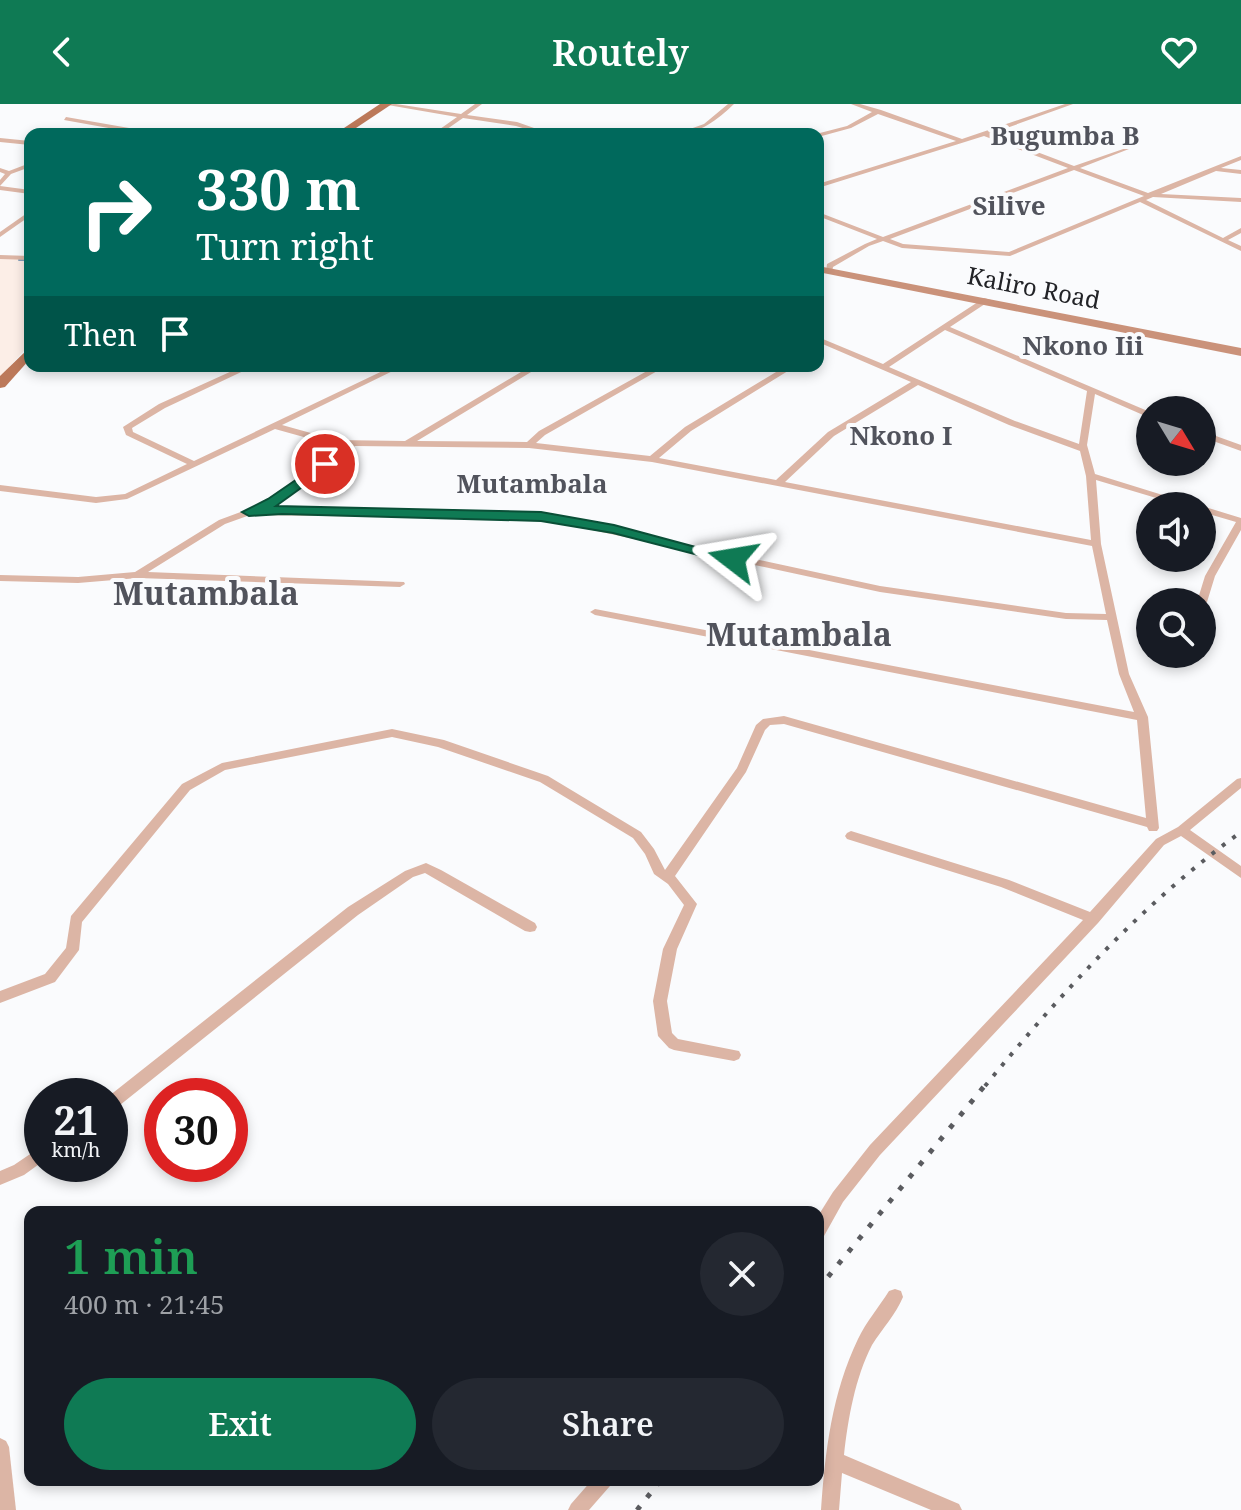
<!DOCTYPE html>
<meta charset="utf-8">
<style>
:root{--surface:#171b24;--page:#242831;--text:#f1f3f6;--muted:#9ea1a6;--accent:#0f7a54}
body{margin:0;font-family:"Noto Serif",serif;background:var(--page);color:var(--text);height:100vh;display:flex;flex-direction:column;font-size:30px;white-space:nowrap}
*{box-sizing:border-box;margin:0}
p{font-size:26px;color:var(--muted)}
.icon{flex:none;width:44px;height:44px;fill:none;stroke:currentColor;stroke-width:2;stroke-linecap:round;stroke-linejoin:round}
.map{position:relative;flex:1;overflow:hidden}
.side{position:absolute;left:24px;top:1102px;width:800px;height:280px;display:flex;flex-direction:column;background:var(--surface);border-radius:16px;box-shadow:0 4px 12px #0003}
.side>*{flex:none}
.guide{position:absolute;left:24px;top:24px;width:800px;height:244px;border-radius:16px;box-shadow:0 4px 12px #0003;background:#00695c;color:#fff;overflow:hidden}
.needle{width:52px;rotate:128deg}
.buttons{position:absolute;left:1136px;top:292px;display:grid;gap:16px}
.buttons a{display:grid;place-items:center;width:80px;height:80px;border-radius:50%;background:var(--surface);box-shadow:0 4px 12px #0003;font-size:40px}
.speed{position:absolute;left:24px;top:974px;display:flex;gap:16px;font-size:40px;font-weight:700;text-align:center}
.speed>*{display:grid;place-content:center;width:104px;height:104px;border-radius:50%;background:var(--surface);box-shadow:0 4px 12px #0003;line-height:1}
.speed small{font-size:20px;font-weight:400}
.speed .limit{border:12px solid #d22;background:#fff;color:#111}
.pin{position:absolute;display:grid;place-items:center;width:68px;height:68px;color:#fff;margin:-34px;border:4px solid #fff;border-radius:50%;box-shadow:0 2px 8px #0007}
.me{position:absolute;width:88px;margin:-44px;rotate:284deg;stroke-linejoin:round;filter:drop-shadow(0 0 6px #0008)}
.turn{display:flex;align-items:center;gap:28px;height:168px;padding:0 40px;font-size:36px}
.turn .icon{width:104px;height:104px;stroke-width:2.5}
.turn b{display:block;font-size:56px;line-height:68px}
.then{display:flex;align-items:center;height:76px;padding:0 40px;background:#0003;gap:16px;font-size:30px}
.round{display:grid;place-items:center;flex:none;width:84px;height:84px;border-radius:42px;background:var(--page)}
.overview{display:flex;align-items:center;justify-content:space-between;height:136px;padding:0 40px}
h1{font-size:48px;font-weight:600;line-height:60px;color:#1e9e55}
.cta{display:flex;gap:16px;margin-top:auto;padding:16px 40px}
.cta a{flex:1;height:92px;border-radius:48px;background:var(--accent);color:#fff;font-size:32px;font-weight:600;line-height:92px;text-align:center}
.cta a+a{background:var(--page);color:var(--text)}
header{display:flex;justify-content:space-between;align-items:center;height:104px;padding:0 40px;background:var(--accent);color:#fff;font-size:36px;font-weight:600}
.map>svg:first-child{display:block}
.medical{fill:#fceee7}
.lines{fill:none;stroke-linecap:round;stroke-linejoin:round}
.stream{stroke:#849fbb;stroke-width:2}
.minor{fill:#dcb5a5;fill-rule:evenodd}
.secondary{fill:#ca927a;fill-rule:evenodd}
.primary{fill:#bc795a;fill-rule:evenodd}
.rail-far1{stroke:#5a5b5f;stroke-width:4;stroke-dasharray:4 9;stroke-linecap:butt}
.rail{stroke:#5a5b5f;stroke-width:5;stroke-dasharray:5 11;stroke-linecap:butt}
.route{fill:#0f7a54;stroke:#0a4f37;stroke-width:2}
.labels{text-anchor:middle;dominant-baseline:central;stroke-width:8;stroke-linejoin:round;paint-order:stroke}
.far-street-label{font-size:24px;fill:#222327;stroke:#fafbfd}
.far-quarter-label{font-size:26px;font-weight:bold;fill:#51535c;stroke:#fafbfd}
.quarter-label{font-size:32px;font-weight:bold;fill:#51535c;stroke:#fafbfd}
</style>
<header><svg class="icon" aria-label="back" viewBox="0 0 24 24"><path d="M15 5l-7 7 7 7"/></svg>Routely<svg class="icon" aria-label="heart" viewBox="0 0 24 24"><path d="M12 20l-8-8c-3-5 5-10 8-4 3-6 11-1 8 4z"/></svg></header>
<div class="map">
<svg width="1241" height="1406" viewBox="0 0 1241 1406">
<rect width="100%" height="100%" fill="#fafbfd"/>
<path class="medical" d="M0,154L30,156V240L0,273Z"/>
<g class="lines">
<path class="stream" d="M19,156H30"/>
<g class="minor">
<path d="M382,0H396L461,10L475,0H482L467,11L517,18L551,30H542L516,22L463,14L440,30H433L457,13Z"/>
<path d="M728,0H734C717,16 700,30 676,30L704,20Z"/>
<path d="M851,0H860L881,6L962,35L1065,0H1073L990,30L1074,62L1129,43V45L1080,64L1148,89L1241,52V56L1221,64L1241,66V70L1216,67L1161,90L1241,94V98L1153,93L1146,96L1223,134L1241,124V129L1228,136L1241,142V147L1140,98L1010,152L902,144L883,137L869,142L833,163L832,168H826L827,160L865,140L877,135L818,112V108L883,133L1068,64L984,32L818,84V80L956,37L878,10L851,24L818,33V30H816L847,22L872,8ZM1074,66L1144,92L1009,148L903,140L890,135Z"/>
<path d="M66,13L152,28L155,30H142L64,16Z"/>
<path d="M0,34L30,37V41L0,38Z"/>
<path d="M30,59V63L11,70L0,82V76L5,70L0,68V64L9,67Z"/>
<path d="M0,82L30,86V90L0,86Z"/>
<path d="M30,107V112L0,133V128Z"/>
<path d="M0,151L30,152V156L0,155Z"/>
<path d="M984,194L991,196L950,223L1150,308V314L1095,290L1087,341L1095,370L1198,402H1183L1096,376L1101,440L1129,570L1148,613L1159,724L1157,727H1149L1147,723L784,620L770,621L765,626L746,668L675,772L697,800L677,845L667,897L672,929L678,935L739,947L741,951L739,955L734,957L674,946L669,944L658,932L653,897L663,845L684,801L668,780L654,770L645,750L633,734L540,678L438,643L392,633L225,666L190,686L82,818L79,846L55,878L0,899V887L45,870L66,844L71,812L182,680L222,659L392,625L444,636L548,672L641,728L654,745L665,766L737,664L756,621L763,615L784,612L1146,714L1137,616L595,511L590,508L595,505L1134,608L1119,570L1107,516L1066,515L880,488L541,415L250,411L225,420L148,468L404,478L405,480L400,483L138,474L78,479L0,477V471L78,473L135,468L219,416L246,406L257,405L254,403L256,401L290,382L344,342H336L275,325L127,395L96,399L0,387V381L96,393L125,390L187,360L126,331L123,323L159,300L243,262H254L165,304L132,324L133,328L194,357L393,262H403L282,321L336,336L405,337L531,262H541L417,337L527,338L539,327L656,262H666L545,331L536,339L650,352L685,323L786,262H796L691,327L659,354L776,376L828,328L911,278L818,238V233L883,260ZM945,226L1087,287L1079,340L1015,317L889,263ZM918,281L1009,321L1080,347L1086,372L1091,436L785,378L834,332ZM355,342L529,344L652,358L1092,442L1106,510L1066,509L880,482L541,409L261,405L296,386Z"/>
<path d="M1202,327L1241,341V347L1202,333Z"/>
<path d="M1202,402L1241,414V426L1215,472L1207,498L1202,501V498H1197L1205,472L1236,418L1202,408Z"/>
<path d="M1202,506L1207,509L1214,525L1213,527L1209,528L1204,525Z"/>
<path d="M1241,674V684L1190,726L1241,762V774L1181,732L1164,741L1098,819L880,1051L843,1098L824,1132L818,1134V1112L833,1088L870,1041L1083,816L1001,783L847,735L845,732L847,729L851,727L1009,776L1090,808L1156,735L1178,723L1237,675Z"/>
<path d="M426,759L441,766L535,819L537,823L535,827L530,828L525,827L425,769L413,773L358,811L115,1005L110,1006L109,992L348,803L405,767Z"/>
<path d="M42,1042V1058L24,1071L0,1081V1067L14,1061Z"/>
<path d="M895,1185L901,1187L903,1193C896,1210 882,1225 872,1241C855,1274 848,1315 844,1351L959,1400L962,1406H931L842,1369L839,1406H821C825,1347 832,1289 858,1235C866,1218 879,1203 889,1187Z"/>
<path d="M0,1334L6,1337L9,1343L16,1406H0Z"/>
<path d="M592,1376H613L610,1382L589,1406H568L571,1400Z"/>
</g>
<path class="secondary" d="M818,162L1241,244V252L818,168Z"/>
<g class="primary">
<path d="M380,0H392L347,30H335Z"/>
<path d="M30,243V255L5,283L0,284V272Z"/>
</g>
<path class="rail-far1" d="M985,982C1062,888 1143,799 1241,728"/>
<g class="rail">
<path d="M818,1185L986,980"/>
<path d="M637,1406L661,1376"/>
</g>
</g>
<path class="route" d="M325,356L332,360L330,363L276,402L541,408L614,421L740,455L733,460L613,429L541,417L282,410L249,412L242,408L268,395Z"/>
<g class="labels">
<g class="far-street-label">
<text transform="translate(1034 183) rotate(11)">Kaliro Road</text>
</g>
<g class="far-quarter-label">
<text x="1065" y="31">Bugumba B</text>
<text x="1009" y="101">Silive</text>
<text x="1083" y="241">Nkono Iii</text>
<text x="901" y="331">Nkono I</text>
<text x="532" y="379">Mutambala</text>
</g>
<g class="quarter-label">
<text x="206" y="488">Mutambala</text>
<text x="799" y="529">Mutambala</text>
</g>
</g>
</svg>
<div class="buttons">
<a><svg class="needle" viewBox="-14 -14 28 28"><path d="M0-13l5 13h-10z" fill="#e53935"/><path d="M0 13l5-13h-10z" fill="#9ea1a6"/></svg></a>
<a><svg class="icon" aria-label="sound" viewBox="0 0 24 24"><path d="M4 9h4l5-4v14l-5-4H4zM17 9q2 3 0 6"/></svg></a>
<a><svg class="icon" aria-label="search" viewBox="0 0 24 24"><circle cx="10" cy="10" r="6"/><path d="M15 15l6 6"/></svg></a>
</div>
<div class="speed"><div>21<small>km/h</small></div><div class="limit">30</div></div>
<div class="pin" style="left:325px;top:360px;background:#d93025"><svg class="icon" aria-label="arrive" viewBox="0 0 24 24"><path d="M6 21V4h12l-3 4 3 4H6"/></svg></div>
<svg class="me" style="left:733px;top:455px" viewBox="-20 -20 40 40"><path d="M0-17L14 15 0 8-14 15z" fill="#0f7a54" stroke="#fff" stroke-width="4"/></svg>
<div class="guide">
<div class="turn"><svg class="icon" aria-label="right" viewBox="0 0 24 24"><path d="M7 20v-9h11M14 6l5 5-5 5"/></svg><div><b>330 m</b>Turn right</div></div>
<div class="then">Then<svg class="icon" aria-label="arrive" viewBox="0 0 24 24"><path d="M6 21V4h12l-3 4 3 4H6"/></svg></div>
</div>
<section class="side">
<div class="overview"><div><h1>1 min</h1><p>400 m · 21:45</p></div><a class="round"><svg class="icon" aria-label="close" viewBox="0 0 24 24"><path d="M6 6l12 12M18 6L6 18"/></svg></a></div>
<div class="cta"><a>Exit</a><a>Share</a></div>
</section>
</div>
